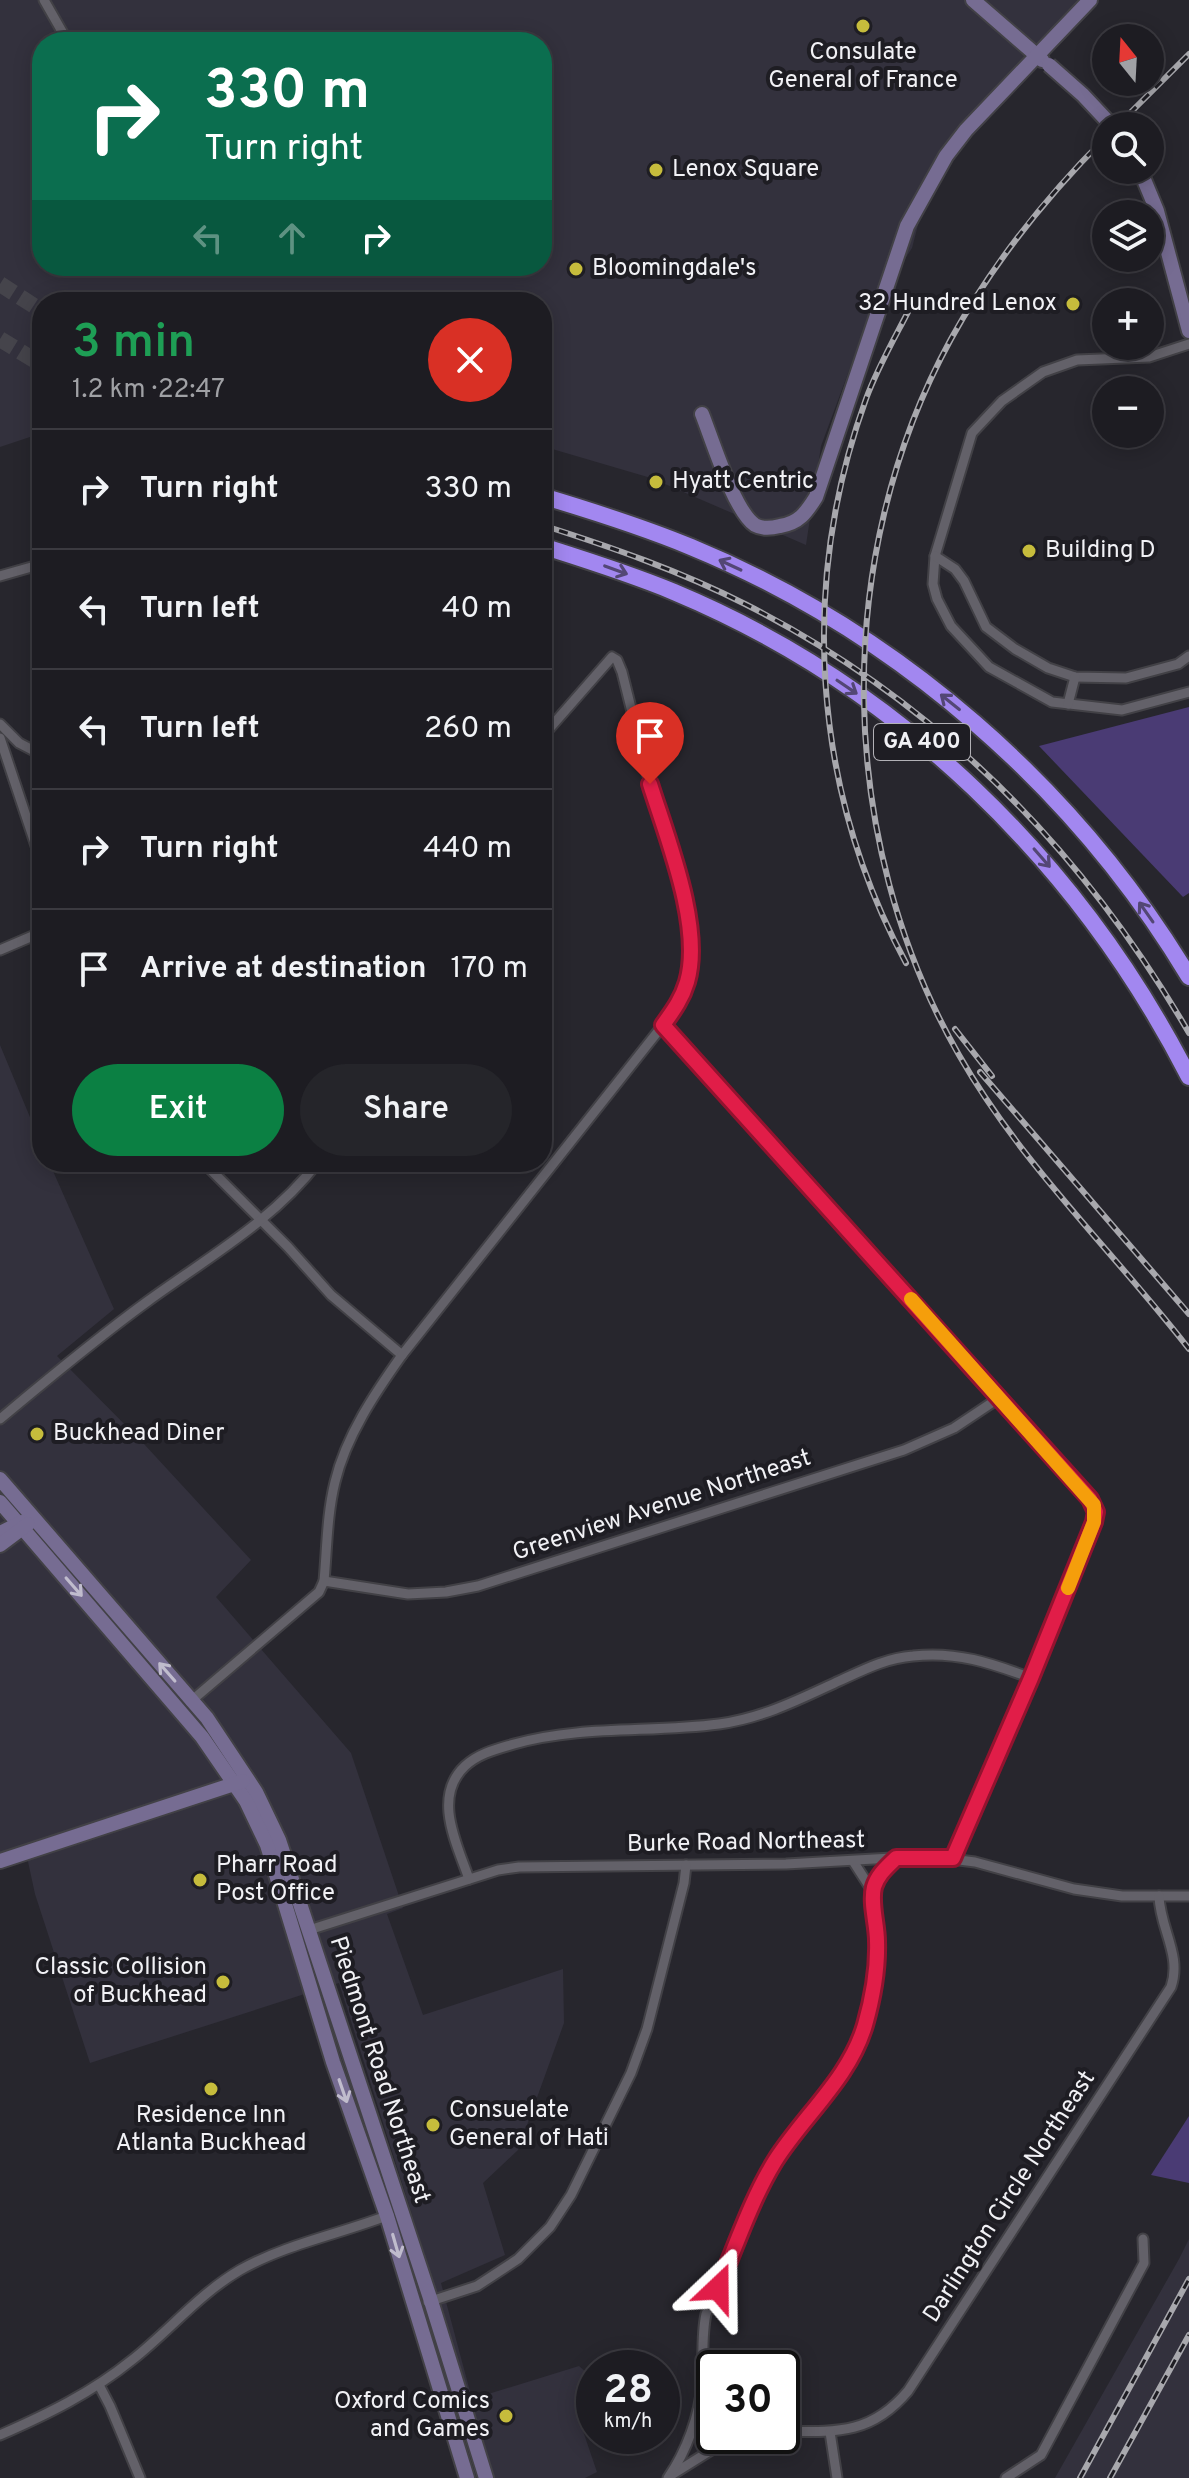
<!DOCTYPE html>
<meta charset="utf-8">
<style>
:root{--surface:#1d1c22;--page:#25252a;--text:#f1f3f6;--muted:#a0a1a5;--line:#3b3a40;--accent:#0b8043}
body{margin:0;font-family:Overpass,sans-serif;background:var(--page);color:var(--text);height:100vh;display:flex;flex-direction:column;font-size:30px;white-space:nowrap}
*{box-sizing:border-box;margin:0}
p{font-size:26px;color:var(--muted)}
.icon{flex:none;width:44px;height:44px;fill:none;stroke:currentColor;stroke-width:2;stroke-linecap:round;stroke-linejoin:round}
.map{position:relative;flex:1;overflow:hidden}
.drawer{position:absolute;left:32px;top:292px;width:520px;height:880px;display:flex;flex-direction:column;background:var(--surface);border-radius:32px;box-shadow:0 4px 20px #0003,0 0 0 2px var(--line)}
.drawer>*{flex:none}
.top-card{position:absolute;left:32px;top:32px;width:520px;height:244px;border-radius:32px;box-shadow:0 4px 20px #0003,0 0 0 2px var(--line);background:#0b6e4f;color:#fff;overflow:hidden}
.needle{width:52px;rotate:342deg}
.controls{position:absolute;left:1092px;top:24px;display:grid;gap:16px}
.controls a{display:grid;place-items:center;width:72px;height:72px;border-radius:50%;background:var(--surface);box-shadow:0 4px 20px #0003,0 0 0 2px var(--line);font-size:40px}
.speed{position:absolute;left:576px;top:2350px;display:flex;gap:16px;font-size:40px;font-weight:700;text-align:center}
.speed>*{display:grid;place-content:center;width:104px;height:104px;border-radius:50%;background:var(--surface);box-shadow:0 4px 20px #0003,0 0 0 2px var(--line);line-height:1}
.speed small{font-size:20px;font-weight:400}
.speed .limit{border:4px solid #111;border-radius:12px;background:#fff;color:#111}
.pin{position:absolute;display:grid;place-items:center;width:68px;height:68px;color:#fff;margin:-82px -34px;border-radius:50% 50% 50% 0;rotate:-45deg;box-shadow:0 0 8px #0007}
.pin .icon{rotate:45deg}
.me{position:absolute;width:88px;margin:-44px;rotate:23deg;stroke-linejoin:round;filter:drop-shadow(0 0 6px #0008)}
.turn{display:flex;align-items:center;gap:28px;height:168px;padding:0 40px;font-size:36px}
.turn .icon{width:104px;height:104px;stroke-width:2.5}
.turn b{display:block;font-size:56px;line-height:68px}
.lanes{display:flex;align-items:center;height:76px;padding:0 40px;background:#0003;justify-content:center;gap:40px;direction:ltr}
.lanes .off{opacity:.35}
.round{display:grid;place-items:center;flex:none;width:84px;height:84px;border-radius:42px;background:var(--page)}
.headline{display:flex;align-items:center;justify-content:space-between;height:136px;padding:0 40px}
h1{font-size:48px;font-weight:600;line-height:60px;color:#1e9e55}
.primary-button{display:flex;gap:16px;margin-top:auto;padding:16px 40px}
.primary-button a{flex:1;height:92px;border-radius:48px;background:var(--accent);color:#fff;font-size:32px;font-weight:600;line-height:92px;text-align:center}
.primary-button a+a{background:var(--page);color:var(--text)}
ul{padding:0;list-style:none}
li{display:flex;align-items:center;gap:24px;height:120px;padding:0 40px;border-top:2px solid var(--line)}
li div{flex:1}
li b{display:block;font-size:30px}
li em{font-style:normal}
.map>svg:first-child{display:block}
.built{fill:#33313d;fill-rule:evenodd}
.green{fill:#4a3b74}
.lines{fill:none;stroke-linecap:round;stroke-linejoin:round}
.highway-tunnel{stroke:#45444b;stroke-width:16;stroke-dasharray:16 8;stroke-linecap:butt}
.street-casing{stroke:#424146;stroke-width:13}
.secondary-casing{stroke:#424146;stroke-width:18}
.highway-casing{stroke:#424146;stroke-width:20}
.street{stroke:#636169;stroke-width:9}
.secondary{stroke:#766c92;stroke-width:14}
.highway{stroke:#a287f0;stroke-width:16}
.rail-casing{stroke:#a8a8ad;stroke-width:6}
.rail{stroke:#1e1d23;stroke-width:3;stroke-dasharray:9;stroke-linecap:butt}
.secondary-bridge-casing{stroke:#424146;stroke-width:18;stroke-linecap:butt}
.secondary-bridge{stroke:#766c92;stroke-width:14}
.oneway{stroke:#534775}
.oneway2{stroke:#c0bccd}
.route-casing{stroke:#92132f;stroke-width:20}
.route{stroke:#e11d48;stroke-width:14}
.slow{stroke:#f59e0b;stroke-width:14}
.poi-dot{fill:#c6bc3c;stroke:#1e1d23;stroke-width:3}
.labels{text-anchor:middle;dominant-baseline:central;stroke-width:8;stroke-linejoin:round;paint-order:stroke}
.shield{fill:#1e1d23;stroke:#b2b1b6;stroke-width:2}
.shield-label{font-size:22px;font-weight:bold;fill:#f1f1f5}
.poi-label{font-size:24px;fill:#f1f1f5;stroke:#1e1d23;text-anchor:start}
.street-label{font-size:24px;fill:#f1f1f5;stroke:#1e1d23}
</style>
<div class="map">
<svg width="1189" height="2478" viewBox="0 0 1189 2478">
<rect width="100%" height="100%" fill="#27262d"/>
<g class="built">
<path d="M0,0H1084L930,179L912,248L870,314L821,446L806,545L651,478L542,446V302H42V433L0,447ZM42,42H542V266H42Z"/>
<path d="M0,1045L42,1146V1162H49L114,1309L57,1356L144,1444L251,1560L216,1597L351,1753L403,1908L387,1914L423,2015L563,1969L564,2023L518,2150L483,2183L505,2255L441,2283L472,2399L579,2366L594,2379V2412L583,2431L597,2472L585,2478H495L339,1983L90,2063L35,1894L27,1857L0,1865Z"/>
<path d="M1189,2239V2478H1055L1179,2259Z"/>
</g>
<g class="green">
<path d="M1189,707V893L1183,897L1039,746Z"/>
<path d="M1189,2116V2183L1151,2175Z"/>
</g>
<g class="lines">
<g class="highway-tunnel">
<path d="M0,284L42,311"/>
<path d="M0,339L42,365"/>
</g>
<g class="street-casing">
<g id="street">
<path d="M44,0L68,42"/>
<path d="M1189,344L1149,357L1077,360L1043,372L1002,401L972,433L935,556L933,584L937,599L951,626L989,667L1052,702L1122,710L1189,692"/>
<path d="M935,556L955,569L964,581L986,627L1015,649L1048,668L1075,677L1126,678L1178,664L1189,656"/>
<path d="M0,576L42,564"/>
<path d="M1068,704L1075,677"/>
<path d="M0,724L19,743L42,755"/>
<path d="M0,738L42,864"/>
<path d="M0,950L42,932"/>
<path d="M663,1025L1094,1505V1522L1031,1678L953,1858"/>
<path d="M203,1162L288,1247L331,1295L402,1355"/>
<path d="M0,1419C49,1378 97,1338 148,1301C207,1258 273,1221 318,1162"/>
<path d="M324,1581L408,1594L446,1592L478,1586L904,1450L954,1428L999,1398"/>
<path d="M190,1702L319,1592L324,1581C327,1548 327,1514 335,1482C346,1436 375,1393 402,1355L663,1025L679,1003L688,979L691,955L688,921L674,861L650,784L622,672L617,660L612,657L542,737"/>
<path d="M853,1861L873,1892"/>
<path d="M469,1879C457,1844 432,1797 465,1766C479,1753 497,1749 514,1744C582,1725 651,1733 719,1724C763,1718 800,1699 839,1681C863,1670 886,1658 913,1656C956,1651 991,1663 1031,1678"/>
<path d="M309,1930L498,1870L519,1867L786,1864L927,1856L975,1862L1074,1889L1122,1896H1189"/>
<path d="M428,2302L477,2286L518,2259L550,2227L571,2195L631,2073L647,2029L684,1883L686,1865"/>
<path d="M706,2363L714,2384"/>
<path d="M99,2385L110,2406L140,2478"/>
<path d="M782,2431C836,2432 871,2435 908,2391L1171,1987C1182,1955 1160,1929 1159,1896"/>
<path d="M830,2432L837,2478"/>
<path d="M0,2435C48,2414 91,2393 132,2360C169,2331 199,2294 240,2270C286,2244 340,2234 389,2215"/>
<path d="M673,2474L713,2449L753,2436"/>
<path d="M668,2478C686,2452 700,2415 702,2384C704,2360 701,2337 706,2314C728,2265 746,2210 774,2163C802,2116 847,2080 864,2026C873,1999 878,1971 877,1942C877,1923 869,1899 876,1881C880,1871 889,1865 896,1858"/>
<path d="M1006,2478L1041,2455L1144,2263L1143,2239"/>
</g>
</g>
<g class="secondary-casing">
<g id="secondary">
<path d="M973,0L1042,60"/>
<path d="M1140,170L1157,211L1189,331"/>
<path d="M702,414C712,439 734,511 755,525C762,529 772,528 780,526C799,523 806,513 816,497L907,226L946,156L966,130L1090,0"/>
<path d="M0,1479L207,1718L256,1792L279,1840L431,2301L486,2478"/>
<path d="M0,1502L202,1737L246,1801L267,1845L333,2062L387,2216L467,2478"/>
<path d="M0,1533L22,1522"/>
<path d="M0,1545L28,1524"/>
<path d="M0,1861L243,1781"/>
</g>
</g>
<g class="highway-casing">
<g id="highway">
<path d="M542,496C592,511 643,527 691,547C897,632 1075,787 1189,977"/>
<path d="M542,546C586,560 631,574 674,592C899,686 1078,861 1189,1077"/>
</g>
</g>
<use href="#street" class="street"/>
<use href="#secondary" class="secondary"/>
<use href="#highway" class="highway"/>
<g class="rail-casing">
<g id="rail">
<path d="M1117,126L1189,54"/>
<path d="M1106,137C1045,198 993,263 951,339C831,557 836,841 959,1055C1021,1164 1112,1250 1189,1349"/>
<path d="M542,525C611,547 680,571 745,604C937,701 1082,849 1189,1033"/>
<path d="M906,963C812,789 799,584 866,399C877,369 893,341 908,312"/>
<path d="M955,1029L992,1076"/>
<path d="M980,1072L1189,1314"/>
<path d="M1080,2478L1189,2279"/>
<path d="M1110,2478L1189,2335"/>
</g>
</g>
<use href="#rail" class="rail"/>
<g class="secondary-bridge-casing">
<path id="secondary-bridge" d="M1049,65L1083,95L1112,126"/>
</g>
<use href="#secondary-bridge" class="secondary-bridge"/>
</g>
<defs><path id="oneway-shaft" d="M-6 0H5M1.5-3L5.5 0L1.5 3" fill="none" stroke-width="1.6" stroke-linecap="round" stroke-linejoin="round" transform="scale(2)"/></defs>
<g class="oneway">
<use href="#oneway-shaft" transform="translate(730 565) rotate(-155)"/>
<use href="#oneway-shaft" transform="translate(616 570) rotate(20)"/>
<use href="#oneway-shaft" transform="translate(847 687) rotate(34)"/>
<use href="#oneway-shaft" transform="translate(950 702) rotate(-141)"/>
<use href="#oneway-shaft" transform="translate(1042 858) rotate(49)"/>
<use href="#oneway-shaft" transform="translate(1146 912) rotate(-125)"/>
</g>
<g class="oneway2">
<use href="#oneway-shaft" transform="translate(74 1587) rotate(49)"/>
<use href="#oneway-shaft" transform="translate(167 1672) rotate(-131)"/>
<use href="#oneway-shaft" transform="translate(343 2091) rotate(71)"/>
<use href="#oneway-shaft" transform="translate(396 2246) rotate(74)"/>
</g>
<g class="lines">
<g class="route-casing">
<path id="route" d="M650,784C667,838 703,927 687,982C682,999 673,1011 663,1025L1090,1499L1096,1512L1094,1522L1031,1678L953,1858H896C887,1867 878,1874 874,1887C870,1903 877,1924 877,1941C878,1969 873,1997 865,2025C849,2079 804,2115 775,2161C751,2200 736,2246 718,2288"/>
</g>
<use href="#route" class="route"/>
<path class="slow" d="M911,1299L1094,1505V1522L1068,1588"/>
</g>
<g class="poi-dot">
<circle cx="863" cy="26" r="8"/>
<circle cx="656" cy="170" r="8"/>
<circle cx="576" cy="269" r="8"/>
<circle cx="1073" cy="304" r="8"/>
<circle cx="656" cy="482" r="8"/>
<circle cx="1029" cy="551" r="8"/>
<circle cx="37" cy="1434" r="8"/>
<circle cx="200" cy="1880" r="8"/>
<circle cx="223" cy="1982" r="8"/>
<circle cx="211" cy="2089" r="8"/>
<circle cx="433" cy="2125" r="8"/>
<circle cx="506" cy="2416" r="8"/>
</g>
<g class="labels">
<rect class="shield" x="874" y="724" width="96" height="36" rx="6"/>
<g class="shield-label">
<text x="922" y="742">GA 400</text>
</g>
<g class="poi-label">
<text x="863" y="53" text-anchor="middle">Consulate<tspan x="863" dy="28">General of France</tspan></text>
<text x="672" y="170">Lenox Square</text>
<text x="592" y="269">Bloomingdale's</text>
<text x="1057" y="304" text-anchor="end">32 Hundred Lenox</text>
<text x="672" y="482">Hyatt Centric</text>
<text x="1045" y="551">Building D</text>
<text x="53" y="1434">Buckhead Diner</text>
<text x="216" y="1866">Pharr Road<tspan x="216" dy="28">Post Office</tspan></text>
<text x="207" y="1968" text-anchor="end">Classic Collision<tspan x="207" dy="28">of Buckhead</tspan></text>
<text x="449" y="2111">Consuelate<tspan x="449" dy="28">General of Hati</tspan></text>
<text x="211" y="2116" text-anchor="middle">Residence Inn<tspan x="211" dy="28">Atlanta Buckhead</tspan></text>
<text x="490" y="2402" text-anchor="end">Oxford Comics<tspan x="490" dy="28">and Games</tspan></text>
</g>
<g class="street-label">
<text transform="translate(662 1506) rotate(-18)">Greenview Avenue Northeast</text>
<text transform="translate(746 1843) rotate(-1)">Burke Road Northeast</text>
<text transform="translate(379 2070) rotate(72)">Piedmont Road Northeast</text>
<text transform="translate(1010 2197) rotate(-57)">Darlington Circle Northeast</text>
</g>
</g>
</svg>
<div class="controls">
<a><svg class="needle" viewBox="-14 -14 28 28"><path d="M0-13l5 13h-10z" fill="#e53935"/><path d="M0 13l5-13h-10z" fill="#a0a1a5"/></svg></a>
<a><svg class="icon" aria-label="search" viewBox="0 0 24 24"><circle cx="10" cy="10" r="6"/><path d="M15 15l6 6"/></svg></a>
<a><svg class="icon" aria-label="layers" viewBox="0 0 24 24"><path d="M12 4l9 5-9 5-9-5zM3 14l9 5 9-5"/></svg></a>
<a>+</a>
<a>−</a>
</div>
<div class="speed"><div>28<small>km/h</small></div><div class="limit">30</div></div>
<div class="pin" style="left:650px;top:784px;background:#d93025"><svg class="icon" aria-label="arrive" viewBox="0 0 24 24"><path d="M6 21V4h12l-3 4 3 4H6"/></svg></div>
<svg class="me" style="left:718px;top:2288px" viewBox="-20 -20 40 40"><path d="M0-17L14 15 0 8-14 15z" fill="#e11d48" stroke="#fff" stroke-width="4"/></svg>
<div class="top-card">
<div class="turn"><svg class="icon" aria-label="right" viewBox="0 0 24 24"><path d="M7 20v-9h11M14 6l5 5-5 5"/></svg><div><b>330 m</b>Turn right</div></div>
<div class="lanes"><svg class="icon off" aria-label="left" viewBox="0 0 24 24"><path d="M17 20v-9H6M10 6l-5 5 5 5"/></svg><svg class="icon off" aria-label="ahead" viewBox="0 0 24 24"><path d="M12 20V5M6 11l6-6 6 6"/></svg><svg class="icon" aria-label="right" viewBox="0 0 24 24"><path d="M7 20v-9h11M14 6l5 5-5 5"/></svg></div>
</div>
<section class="drawer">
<div class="headline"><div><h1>3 min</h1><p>1.2 km · 22:47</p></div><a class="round" style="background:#d93025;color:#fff"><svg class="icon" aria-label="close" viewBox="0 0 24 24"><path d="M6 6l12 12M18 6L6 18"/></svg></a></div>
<ul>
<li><svg class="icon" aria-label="right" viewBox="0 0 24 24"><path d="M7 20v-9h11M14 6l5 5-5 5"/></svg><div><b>Turn right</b></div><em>330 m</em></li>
<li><svg class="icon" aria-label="left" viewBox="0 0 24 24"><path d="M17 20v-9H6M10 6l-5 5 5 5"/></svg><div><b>Turn left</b></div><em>40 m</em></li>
<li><svg class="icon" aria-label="left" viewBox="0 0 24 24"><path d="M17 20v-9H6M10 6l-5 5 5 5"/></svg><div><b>Turn left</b></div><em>260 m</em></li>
<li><svg class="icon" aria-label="right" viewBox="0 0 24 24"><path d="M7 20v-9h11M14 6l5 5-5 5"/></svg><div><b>Turn right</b></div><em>440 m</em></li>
<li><svg class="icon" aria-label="arrive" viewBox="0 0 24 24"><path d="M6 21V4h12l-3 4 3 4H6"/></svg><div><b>Arrive at destination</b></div><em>170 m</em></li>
</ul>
<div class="primary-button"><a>Exit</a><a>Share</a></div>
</section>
</div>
